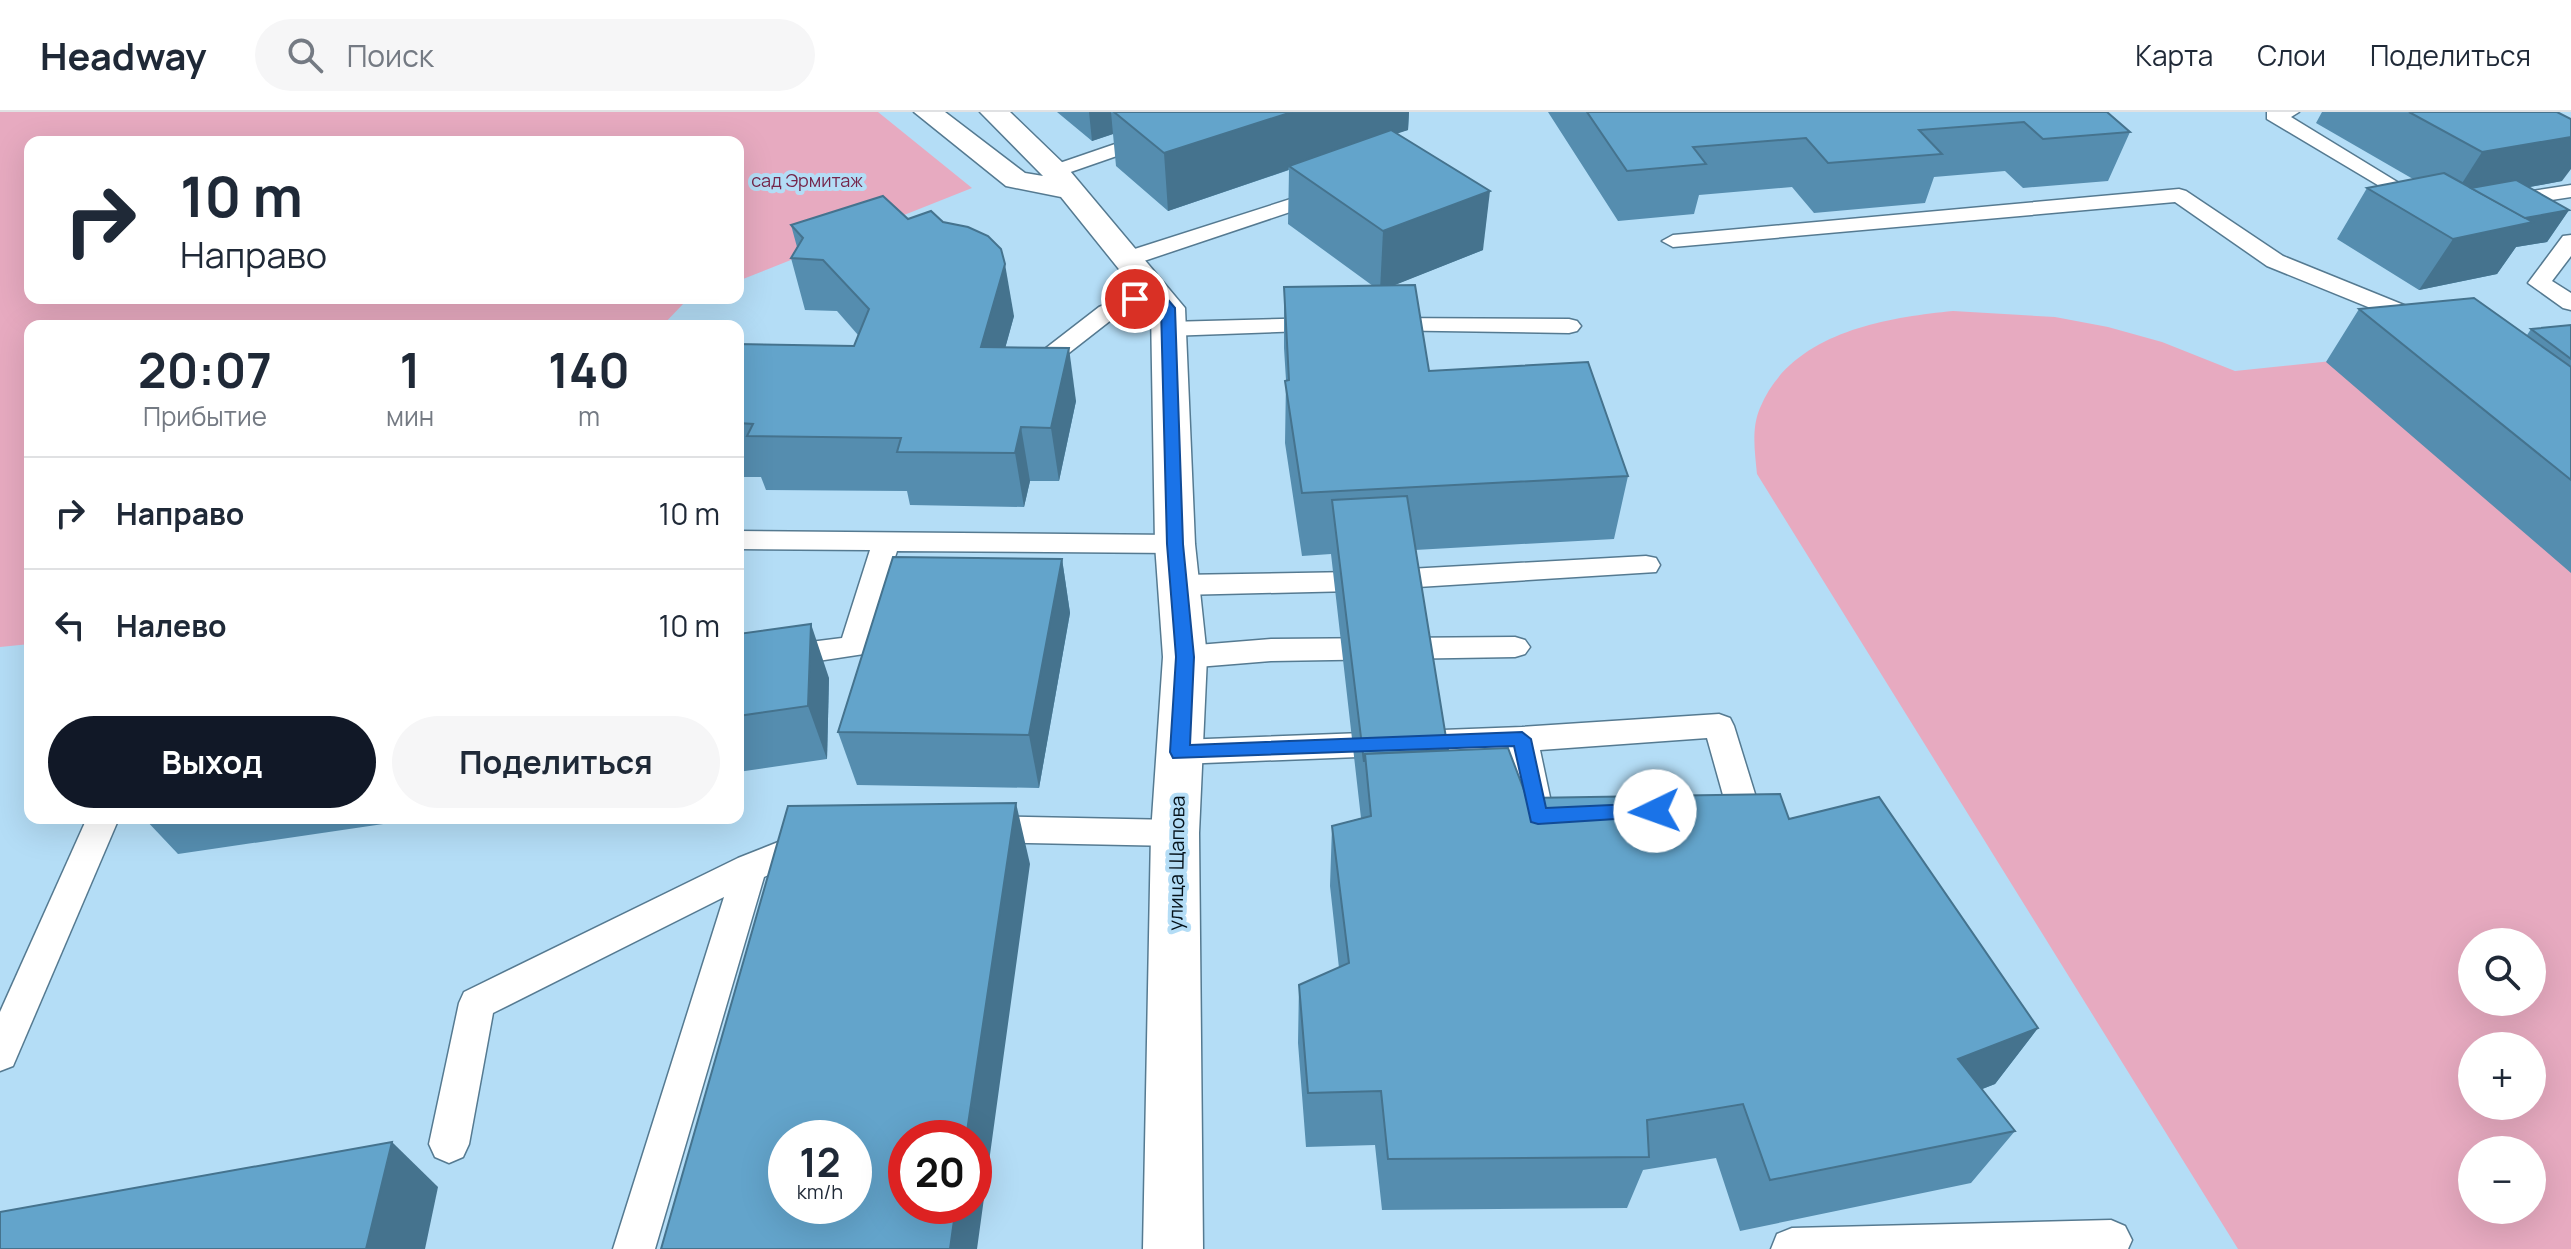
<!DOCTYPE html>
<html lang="ru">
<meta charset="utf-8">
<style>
:root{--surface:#fff;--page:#f6f6f7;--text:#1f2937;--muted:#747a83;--line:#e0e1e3;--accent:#111827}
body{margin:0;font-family:Manrope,sans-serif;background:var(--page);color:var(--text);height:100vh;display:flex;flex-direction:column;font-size:30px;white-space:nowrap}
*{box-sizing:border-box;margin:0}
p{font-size:26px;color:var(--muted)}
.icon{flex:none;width:44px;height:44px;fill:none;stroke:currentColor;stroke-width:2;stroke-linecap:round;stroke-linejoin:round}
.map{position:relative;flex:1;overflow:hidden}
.sheet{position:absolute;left:24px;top:208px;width:720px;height:504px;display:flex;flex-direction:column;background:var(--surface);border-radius:16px;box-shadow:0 8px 32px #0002}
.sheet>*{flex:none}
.banner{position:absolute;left:24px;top:24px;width:720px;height:168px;border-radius:16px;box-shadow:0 8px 32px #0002;background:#fff;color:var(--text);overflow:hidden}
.buttons{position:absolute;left:2458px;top:816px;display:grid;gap:16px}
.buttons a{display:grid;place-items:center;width:88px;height:88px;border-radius:50%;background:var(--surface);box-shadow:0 8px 32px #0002;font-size:40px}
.speed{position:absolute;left:768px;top:1008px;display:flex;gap:16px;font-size:40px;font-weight:700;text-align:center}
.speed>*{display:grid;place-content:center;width:104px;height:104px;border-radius:50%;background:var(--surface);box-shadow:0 8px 32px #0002;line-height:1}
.speed small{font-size:20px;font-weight:400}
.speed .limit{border:12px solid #d22;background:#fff;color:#111}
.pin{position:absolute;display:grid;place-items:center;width:68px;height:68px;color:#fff;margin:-34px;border:4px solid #fff;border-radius:50%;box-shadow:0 2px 8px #0007}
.me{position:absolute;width:88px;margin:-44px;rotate:267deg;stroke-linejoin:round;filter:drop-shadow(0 0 6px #0008)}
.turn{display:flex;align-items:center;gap:28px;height:168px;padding:0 24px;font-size:36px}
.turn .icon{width:104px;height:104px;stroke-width:2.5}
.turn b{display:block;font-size:56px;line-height:68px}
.eta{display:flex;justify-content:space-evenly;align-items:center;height:136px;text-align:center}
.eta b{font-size:48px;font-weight:700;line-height:56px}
.primary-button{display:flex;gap:16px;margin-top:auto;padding:16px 24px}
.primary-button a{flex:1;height:92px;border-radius:48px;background:var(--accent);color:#fff;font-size:32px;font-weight:700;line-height:92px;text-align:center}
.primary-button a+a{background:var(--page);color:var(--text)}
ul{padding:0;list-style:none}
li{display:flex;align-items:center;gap:24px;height:112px;padding:0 24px;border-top:2px solid var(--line)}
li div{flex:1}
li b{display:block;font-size:30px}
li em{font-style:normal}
header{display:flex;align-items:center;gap:48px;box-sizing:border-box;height:112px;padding:0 40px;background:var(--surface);border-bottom:2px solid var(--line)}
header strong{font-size:38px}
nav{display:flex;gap:44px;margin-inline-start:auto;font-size:28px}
.search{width:560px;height:72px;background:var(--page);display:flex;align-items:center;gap:20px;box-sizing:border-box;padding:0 28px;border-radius:44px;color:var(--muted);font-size:30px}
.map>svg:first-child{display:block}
.green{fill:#e7aac0;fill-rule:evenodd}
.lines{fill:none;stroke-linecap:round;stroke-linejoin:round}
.lane-casing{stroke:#557a91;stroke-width:3}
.street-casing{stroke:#557a91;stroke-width:3}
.lane{fill:#fff;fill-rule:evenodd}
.street{fill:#fff;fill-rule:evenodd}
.wall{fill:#558daf}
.shaded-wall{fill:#45738e}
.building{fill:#63a4cb;stroke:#45738e;stroke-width:2;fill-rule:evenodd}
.route{fill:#1a73e8;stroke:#114b97;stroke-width:2}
.labels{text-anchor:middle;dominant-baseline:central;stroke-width:8;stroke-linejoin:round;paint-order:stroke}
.far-park-label{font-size:18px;fill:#75254a;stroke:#b4ddf6}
.street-label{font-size:20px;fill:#041119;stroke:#b4ddf6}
</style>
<header>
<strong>Headway</strong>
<div class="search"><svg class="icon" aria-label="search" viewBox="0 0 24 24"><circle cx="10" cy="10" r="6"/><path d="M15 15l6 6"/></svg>Поиск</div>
<nav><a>Карта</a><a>Слои</a><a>Поделиться</a></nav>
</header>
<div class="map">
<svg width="2571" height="1137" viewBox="0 0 2571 1137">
<rect width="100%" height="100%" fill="#b4ddf6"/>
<g class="green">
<path d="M0,0H878L972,76L738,169V30H30V186H696L684,191L662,214H30V532L0,535Z"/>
<path d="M1953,199L2055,205L2108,215L2162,230L2235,259L2438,238L2571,340V1137H2238L1757,362C1755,340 1751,317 1760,296C1791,221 1883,206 1953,199ZM2472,830H2532V890H2472ZM2472,934H2532V994H2472ZM2472,1038H2532V1098H2472Z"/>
</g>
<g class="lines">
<g class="lane-casing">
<g id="lane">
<path d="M2267,0H2299L2291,5L2435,93L2432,97H2418L2267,7Z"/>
<path d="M1153,19L1163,25L1160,29L1062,63L1055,65L1045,59L1048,55Z"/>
<path d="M2571,73V85L2506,95L2496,89L2506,83Z"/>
<path d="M1328,75L1338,81L1335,85L1135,152H1119L1116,147L1119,142Z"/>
<path d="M2179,77L2186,79L2283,144L2431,204L2434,209L2431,214H2415L2267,154L2175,90L1673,135L1662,129L1673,123Z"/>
<path d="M2571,123V144L2552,169L2571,181V198L2563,196L2528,171L2563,124Z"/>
<path d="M1154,172L1162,174L1165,179L1162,184L1115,205L1065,244L1052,278H1034L1031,273L1046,236L1099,195Z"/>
<path d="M1322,206L1330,208L1334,213L1330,218L1168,224L1160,222L1156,217L1160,212L1168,210Z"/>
<path d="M1382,206L1569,207L1577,209L1581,214L1577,219L1569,221L1374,218L1370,213L1374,208Z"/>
<path d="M738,419L1175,423L1185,426L1189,432L1185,438L1175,441L897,439L864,542L738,561V539L842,526L870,438L738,437Z"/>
<path d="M1646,444L1656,446L1660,453L1656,460L1354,479L1179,483L1169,480L1165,473L1169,466L1179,463L1354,460Z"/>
<path d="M1515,525L1525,528L1530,535L1525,542L1515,545L1271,549L1185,556L1175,553L1170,545L1175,537L1185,534L1271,527Z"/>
<path d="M1719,602L1730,606L1734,614L1759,695L1754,704C1738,710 1719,711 1703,705L1698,696L1703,687L1723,683L1707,626L1540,638L1551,690L1570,694L1574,703L1570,712L1538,717L1526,713L1522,704L1509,639L1180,652L1169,649L1164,640L1169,631L1180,628L1522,615Z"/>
<path d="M980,704L1175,708L1187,712L1191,721L1187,730L1175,734L980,730L968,726L964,717L968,708Z"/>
<path d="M87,706H119L13,954L0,959V900Z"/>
<path d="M811,717L823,721L828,730L823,739L764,765L655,1137H613L724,785L493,901L469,1032L463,1045L449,1051L435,1045L429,1032L459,891L464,880L738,746Z"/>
<path d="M2111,1108L2125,1114L2132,1128L2128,1137H1771L1777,1122L1792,1116Z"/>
</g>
</g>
<g class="street-casing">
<path id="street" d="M914,0H945L1025,61L1043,64L980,0H1010L1065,53L1185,196L1195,432L1207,545L1199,721L1203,1137H1143L1151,721L1163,545L1155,432L1151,197L1061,85L1006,74Z"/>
</g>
<use href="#lane" class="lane"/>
<use href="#street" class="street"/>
</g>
<g class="wall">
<path d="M1057,0H1409L1408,18L1396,21L1483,138L1394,173L1429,259L1628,364L1614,427L1415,438L1448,638L1527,686L1789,707L2038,916L1995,972L1982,977L2015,1019L1971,1071L1740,1119L1716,1046L1643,1058L1627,1096L1382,1098L1375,1033L1306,1035L1298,931L1299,873L1339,856L1330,774L1332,714L1361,706L1331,442L1302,444L1285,331L1286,268L1284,236V175L1373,174L1288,112L1289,58L1168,99L1116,54L1113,22L1092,29Z"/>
<path d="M1548,0H2107L2130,20L2108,69L2023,76L2005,59L1934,65L1925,91L1814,101L1792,75L1699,83L1694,102L1618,109Z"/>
<path d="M2322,0H2557L2562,69L2529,75L2569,98L2547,130L2516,135L2497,162L2419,178L2337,127L2367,76L2413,67L2316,11Z"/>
<path d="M791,113L1014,204L1005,236L1076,289L1059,369H1030L1024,395L910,393L907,379L766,378L761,365H738V232L854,234L858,223L837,199L805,198L791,146L797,135Z"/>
<path d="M2359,197L2527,223L2531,217L2571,213V461L2326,250Z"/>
<path d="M1062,447L1070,501L1039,676L857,673L838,620Z"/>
<path d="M738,522L829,566L827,647L738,660Z"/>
<path d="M144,706H424L178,742Z"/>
</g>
<g class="shaded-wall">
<path d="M1089,0H1111L1113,22L1092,29Z"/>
<path d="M1292,0H1409L1408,18L1293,57L1289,54L1288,58L1168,99L1164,41Z"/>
<path d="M2571,25V57L2562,69L2450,90L2482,40Z"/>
<path d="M1490,79L1483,138L1380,179L1383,119Z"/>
<path d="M2569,98L2547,130L2516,135L2497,162L2419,178L2453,127L2489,112Z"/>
<path d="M1005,152L1014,204L991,288L981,235Z"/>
<path d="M1069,236L1076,289L1059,369L1051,316Z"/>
<path d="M1021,315L1030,369L1024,395L1015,341Z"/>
<path d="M1062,447L1070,501L1039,676L1029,623Z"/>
<path d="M811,512L829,566L827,647L808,594Z"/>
<path d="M1016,691L1030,752L977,1137H950L956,1094H974V1026H966Z"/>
<path d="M2038,916L1995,972L1919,1002L1958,947Z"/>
<path d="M392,1030L438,1075L425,1137H366Z"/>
</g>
<g class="building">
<path d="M1114,0H1292L1164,41Z"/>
<path d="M1587,0H2107L2130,20L2043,27L2024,10L1919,18L1942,42L1828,51L1806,26L1693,35L1706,52L1627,59Z"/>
<path d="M2409,0H2557L2571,7V25L2482,40Z"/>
<path d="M1391,18L1490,79L1383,119L1289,54Z"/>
<path d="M2444,61L2533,110L2453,127L2367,76Z"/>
<path d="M2516,68L2569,98L2525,106L2471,76Z"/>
<path d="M883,84L908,107L931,99L943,110L968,115L988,124L1001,137L1005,152L981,235L1069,236L1051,316L1021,315L1015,341L897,340L901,326L747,324L753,312L738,311V232L854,234L869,197L823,148L791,146L803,126L791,113Z"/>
<path d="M1415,173L1429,259L1588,250L1628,364L1302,381L1285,269L1289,268L1284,175Z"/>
<path d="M2474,186L2571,255V368L2359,197Z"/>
<path d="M2571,213V247L2531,217Z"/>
<path d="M1407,384L1448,638L1365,642L1364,650L1332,388Z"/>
<path d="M893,445L1062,447L1029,623L838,620Z"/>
<path d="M811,512L808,594L738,604V522Z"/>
<path d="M1508,636L1527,686L1780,682L1789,707L1879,685L2038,916L1958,947L2015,1019L1770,1068L1743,992L1647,1008L1649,1045L1388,1047L1381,979L1308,981L1299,873L1349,851L1332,714L1371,704L1365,642Z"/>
<path d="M1016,691L966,1026H906V1094H956L950,1137H661L788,694ZM786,1026H854V1094H786Z"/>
<path d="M392,1030L366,1137H0V1100Z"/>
</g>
<path class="route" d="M1154,175L1158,176L1175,196L1183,432L1194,545L1190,633L1522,620L1531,627L1546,696L1655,691L1662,693L1665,699L1662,704L1538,712L1531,710L1514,634L1173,646L1170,640L1176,545L1167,432L1161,196L1151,185L1135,191L1128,187Z"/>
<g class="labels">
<g class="far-park-label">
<text x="807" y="68">сад Эрмитаж</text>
</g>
<g class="street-label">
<text transform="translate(1176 751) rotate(-89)">улица Щапова</text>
</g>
</g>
</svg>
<div class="buttons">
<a><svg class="icon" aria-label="search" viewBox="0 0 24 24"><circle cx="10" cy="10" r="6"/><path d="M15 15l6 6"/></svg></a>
<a>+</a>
<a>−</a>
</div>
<div class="speed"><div>12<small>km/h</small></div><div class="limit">20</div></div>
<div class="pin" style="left:1135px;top:187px;background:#d93025"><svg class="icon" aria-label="arrive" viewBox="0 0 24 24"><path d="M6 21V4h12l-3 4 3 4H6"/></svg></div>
<svg class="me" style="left:1655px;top:699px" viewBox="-20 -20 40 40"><circle r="19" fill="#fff"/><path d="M0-13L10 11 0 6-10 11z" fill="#1a73e8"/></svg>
<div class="banner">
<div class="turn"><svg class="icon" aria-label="right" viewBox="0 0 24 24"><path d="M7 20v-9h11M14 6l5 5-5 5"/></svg><div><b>10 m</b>Направо</div></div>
</div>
<section class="sheet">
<div class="eta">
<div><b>20:07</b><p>Прибытие</p></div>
<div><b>1</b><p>мин</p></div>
<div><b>140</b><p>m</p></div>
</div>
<ul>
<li><svg class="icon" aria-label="right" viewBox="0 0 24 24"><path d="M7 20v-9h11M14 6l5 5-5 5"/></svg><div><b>Направо</b></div><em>10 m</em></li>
<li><svg class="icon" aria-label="left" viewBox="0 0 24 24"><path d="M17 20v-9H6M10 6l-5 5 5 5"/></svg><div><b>Налево</b></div><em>10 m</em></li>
</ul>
<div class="primary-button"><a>Выход</a><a>Поделиться</a></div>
</section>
</div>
